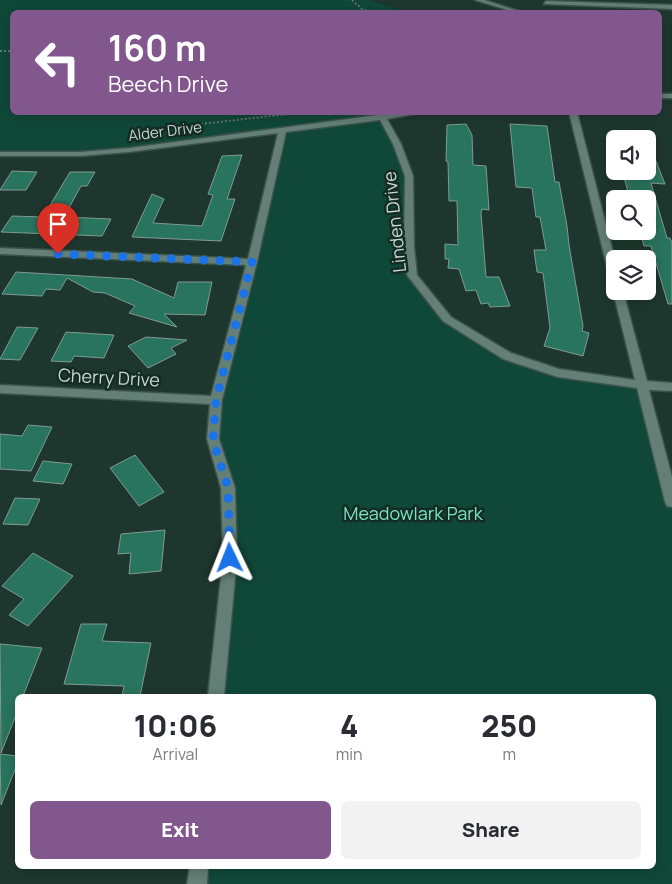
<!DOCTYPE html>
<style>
:root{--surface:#fff;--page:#f2f2f3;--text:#2b2b33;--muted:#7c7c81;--accent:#81578e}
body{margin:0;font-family:Manrope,sans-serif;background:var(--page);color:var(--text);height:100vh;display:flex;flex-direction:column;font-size:19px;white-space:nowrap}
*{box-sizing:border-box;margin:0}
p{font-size:16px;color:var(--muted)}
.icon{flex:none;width:28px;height:28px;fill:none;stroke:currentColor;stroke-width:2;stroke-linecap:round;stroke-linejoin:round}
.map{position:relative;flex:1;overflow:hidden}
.drawer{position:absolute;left:15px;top:694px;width:641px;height:175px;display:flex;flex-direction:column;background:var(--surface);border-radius:8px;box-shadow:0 2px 12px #0003}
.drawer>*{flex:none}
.hud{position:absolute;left:10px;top:10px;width:652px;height:105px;border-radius:8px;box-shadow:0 2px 12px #0003;background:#81578e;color:#fff;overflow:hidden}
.fabs{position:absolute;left:606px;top:130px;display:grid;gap:10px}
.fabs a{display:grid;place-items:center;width:50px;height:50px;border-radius:8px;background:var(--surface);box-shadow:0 2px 12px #0003;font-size:25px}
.pin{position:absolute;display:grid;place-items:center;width:42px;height:42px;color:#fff;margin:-51px -21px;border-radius:50% 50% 50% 0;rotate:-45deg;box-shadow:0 0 5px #0007}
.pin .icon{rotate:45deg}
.me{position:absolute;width:55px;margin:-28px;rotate:358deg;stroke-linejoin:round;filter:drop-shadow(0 0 4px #0008)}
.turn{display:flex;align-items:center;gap:18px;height:105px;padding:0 15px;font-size:22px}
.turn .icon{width:65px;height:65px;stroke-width:2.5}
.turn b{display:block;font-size:35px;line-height:42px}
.eta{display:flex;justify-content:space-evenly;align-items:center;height:85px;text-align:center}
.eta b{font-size:30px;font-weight:800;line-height:35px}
.action{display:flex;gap:10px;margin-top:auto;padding:10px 15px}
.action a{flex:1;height:58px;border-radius:8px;background:var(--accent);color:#fff;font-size:20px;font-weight:800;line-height:58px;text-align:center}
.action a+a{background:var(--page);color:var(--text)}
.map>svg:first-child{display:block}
.green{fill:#0f4839}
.building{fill:#29745e;stroke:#809b91}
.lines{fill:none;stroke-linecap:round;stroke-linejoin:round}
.street-casing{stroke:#3c524a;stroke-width:3}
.path{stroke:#61766e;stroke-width:2;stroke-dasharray:2 2;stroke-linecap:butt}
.street{fill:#647f75;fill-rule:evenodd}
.route{stroke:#1a73e8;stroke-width:9;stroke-dasharray:0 16.2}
.labels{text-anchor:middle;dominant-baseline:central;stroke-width:5;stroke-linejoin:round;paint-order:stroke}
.far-street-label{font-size:15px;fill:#c9d7d1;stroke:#142c24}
.street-label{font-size:18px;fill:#c9d7d1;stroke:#142c24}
.park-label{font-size:18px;fill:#7ae5c3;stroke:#142c24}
</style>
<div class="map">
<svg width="672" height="884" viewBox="0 0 672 884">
<rect width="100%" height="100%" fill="#1e372e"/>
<path class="green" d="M0,0H369L406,12H12V112L410,113L383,117L409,176L412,275L447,319L507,356L558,373L642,385L672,502V884H197L199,866H654V696H216L230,558L228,488L213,439L216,400L282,131L80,154H0Z"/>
<g class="building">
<path d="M466,124L472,135L473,165L486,166L489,210L482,209L481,213L486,277H499L510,306L490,307L488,303L481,304L476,290L466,291L459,269L448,268L449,259H445V244L458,245L457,201H449L448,162L446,161L447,125Z"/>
<path d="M510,124L547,126L555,182H559L567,226L569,245L583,326L582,331L589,333L583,356L544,346L550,328L543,273L537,272L534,250H546L540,217H536L532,188L516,187Z"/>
<path d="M648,141L665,184L651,183L667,238H670L672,243V304H668L651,246H644L640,231H648V199H630L623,174L648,175Z"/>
<path d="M242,155L227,199H235L221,241L132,237L152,194L164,199L153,223L202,226L213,195L208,194L222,156Z"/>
<path d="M12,171L37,172L26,190H0Z"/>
<path d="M70,172H95L87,186H81L64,217L111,219L102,236L1,232L12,216L43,217Z"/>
<path d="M16,272L132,279L174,298L178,282H212L205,315L164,314L177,327L129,313L135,306L105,293L93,292L67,278L60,290L46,289L42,296L2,294Z"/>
<path d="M17,327L38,328L20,360L0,359Z"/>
<path d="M66,332L114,335L104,358L74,356L71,362L51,361Z"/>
<path d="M146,337L187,340L171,348L176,354L148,368L128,346Z"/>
<path d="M28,425L52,427L31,471L0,469V434L22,436Z"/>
<path d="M135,455L164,492L139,506L110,468Z"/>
<path d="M43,461L72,464L63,484L33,481Z"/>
<path d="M15,498L40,499L28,525L3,524Z"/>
<path d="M165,530L161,571L129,574L131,553L118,554L121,534Z"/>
<path d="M33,553L73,576L28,626L9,615L24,599L2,586Z"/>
<path d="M81,624H107L102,641L151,643L140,696H122L124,686L64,684Z"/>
<path d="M0,644L42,648L23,696H18V710L1,753Z"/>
<path d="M0,754L18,756V762L1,805Z"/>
</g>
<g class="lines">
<g class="street-casing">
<g id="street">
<path d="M475,0H484L522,12H514Z"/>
<path d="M546,1L672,5V9L544,4Z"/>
<rect x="660" y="94" width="12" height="4"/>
<path d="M400,112H425L387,119L401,144L413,176L414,247L417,275L451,317L511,353L559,369L635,380L613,291L615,289V291H623L647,381L672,383V391L649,390L672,477V507L667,506L665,502L637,388L558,377L503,359L443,321L407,275L404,247L405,176L393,144L380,120L286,132L257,262L222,400L219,439L235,488L237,558L224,696H208L223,558L221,488L207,439L210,404L0,393V385L211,396L246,265L0,254V248L248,259L278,133L129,152L80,156H0V152H80L129,148Z"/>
<path d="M569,112H577L615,260V282L610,279Z"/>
<path d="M190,866H208L207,884H187Z"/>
</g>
</g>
<g class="path">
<path d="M352,0L362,9L374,12"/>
<path d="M0,51H12"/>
<path d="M201,124L307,112"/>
</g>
<use href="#street" class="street"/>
</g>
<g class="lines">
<path class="route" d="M58,254L252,262L216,400L213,440L228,488L230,558"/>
</g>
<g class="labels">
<g class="far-street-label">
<text transform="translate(165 131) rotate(-7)">Alder Drive</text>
</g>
<g class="street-label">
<text transform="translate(394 222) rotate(-96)">Linden Drive</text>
<text transform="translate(109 377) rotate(3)">Cherry Drive</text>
</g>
<g class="park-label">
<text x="413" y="513">Meadowlark Park</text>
</g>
</g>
</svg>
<div class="fabs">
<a><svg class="icon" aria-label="sound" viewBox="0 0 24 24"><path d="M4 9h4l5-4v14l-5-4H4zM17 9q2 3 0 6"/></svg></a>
<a><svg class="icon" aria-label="search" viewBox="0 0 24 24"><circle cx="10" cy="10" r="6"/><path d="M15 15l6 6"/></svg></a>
<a><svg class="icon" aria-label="layers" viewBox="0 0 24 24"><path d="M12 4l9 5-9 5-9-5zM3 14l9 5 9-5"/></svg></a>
</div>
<div class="pin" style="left:58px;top:254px;background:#d93025"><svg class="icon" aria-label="arrive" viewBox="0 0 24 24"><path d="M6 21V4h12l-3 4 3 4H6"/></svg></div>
<svg class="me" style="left:230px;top:558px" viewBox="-20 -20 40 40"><path d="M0-17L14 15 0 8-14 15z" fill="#1a73e8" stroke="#fff" stroke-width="4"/></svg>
<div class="hud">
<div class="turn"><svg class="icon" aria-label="left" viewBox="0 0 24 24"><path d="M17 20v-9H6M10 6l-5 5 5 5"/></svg><div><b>160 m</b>Beech Drive</div></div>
</div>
<section class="drawer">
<div class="eta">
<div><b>10:06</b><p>Arrival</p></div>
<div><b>4</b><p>min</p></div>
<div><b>250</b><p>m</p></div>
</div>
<div class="action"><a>Exit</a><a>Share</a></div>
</section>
</div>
